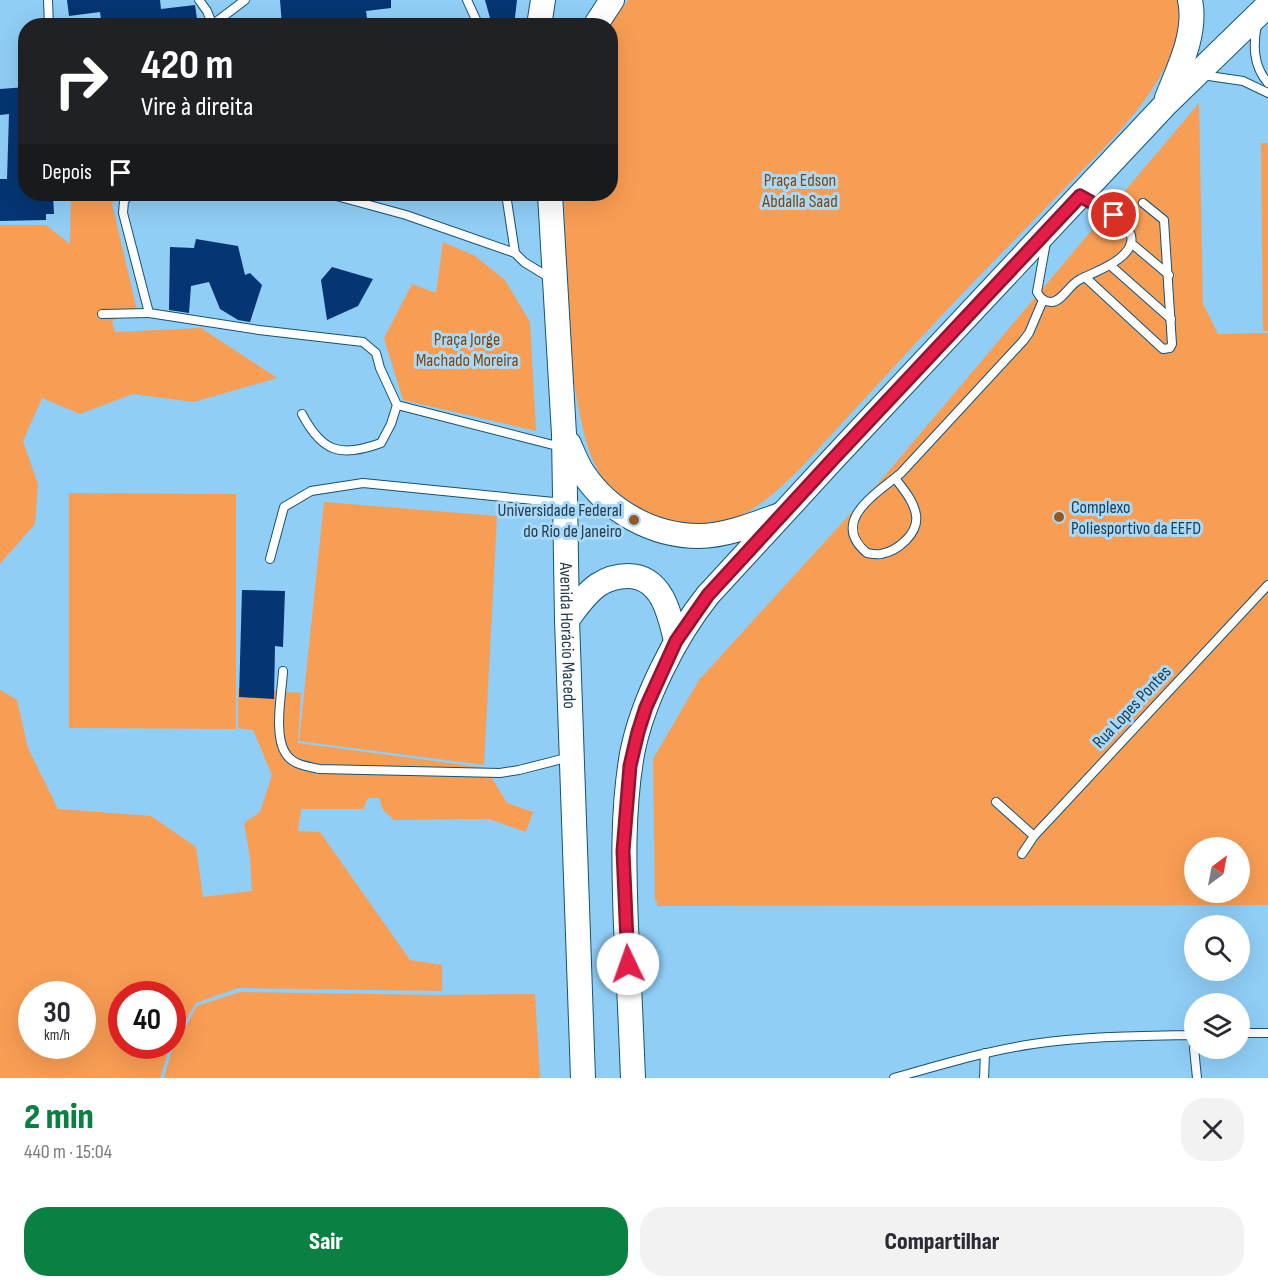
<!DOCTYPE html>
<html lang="pt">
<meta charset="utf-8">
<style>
:root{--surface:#fff;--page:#f2f2f3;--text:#2b2b33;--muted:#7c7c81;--accent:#0b8043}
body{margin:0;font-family:"Sofia Sans Condensed",sans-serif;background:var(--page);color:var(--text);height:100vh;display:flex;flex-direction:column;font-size:22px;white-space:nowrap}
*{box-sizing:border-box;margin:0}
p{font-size:20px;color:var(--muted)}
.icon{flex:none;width:33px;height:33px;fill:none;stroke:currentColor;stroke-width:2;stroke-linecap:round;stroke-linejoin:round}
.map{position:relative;height:1078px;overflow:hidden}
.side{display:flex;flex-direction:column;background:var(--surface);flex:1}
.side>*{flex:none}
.guide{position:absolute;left:18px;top:18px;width:600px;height:183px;border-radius:24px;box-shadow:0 6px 24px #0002;background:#202124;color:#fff;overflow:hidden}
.needle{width:39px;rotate:32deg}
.buttons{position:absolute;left:1184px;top:837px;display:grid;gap:12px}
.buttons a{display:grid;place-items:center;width:66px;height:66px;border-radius:50%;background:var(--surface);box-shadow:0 6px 24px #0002;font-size:30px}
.speed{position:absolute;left:18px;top:981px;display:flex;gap:12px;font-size:30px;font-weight:700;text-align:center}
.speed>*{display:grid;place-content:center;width:78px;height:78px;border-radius:50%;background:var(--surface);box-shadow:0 6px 24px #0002;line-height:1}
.speed small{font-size:15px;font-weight:400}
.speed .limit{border:9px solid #d22;background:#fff;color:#111}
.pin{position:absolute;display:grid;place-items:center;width:51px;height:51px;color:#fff;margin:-26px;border:3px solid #fff;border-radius:50%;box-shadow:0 2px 6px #0007}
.me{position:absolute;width:66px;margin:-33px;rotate:357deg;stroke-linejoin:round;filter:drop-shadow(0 0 4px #0008)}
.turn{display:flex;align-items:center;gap:21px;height:126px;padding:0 24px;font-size:27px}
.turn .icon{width:78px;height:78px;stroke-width:2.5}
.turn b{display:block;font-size:42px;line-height:51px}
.then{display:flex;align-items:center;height:57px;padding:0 24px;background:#0003;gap:12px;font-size:22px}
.round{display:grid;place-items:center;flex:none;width:63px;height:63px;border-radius:24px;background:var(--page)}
.headline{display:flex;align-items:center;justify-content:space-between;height:102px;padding:0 24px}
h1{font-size:36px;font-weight:800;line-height:45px;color:var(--accent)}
.button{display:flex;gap:12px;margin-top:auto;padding:12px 24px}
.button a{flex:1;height:69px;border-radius:24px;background:var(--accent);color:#fff;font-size:24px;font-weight:800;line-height:69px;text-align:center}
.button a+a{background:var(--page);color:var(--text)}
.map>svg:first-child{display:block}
.green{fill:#f89d54;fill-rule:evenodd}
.building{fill:#053572}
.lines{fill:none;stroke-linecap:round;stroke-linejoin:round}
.lane-casing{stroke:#125376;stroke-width:10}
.secondary-casing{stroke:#125376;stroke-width:26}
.lane{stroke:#fff;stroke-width:8}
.secondary{stroke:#fff;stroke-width:24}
.route-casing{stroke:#92132f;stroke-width:15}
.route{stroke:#e11d48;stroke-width:10}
.poi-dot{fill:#975820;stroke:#a9d9f9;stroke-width:2}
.labels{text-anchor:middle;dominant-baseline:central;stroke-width:6;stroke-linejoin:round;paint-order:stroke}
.park-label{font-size:18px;fill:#82460a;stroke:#a9d9f9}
.poi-label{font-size:18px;fill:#233d4d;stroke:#a9d9f9;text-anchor:start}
.street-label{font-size:18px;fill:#233d4d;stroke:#a9d9f9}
</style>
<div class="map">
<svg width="1268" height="1078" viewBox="0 0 1268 1078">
<rect width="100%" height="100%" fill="#90cef6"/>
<g class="green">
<path d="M628,0H1179C1182,33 1175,52 1158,80C1133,121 1098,154 1065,188C1025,229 985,270 946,311C908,351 871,392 834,432C808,460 783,490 751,510C720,529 679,529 647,514C628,504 610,492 600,474C589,456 584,435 580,415C564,342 566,268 564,194H610V25Z"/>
<path d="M1199,103L1203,304L1218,334L1268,333V905L657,906V901L655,900L653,759L699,680L882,479ZM1194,848H1239V892H1194Z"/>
<path d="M1261,143H1268V331H1263Z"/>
<path d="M71,194H119L112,204L137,310L112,321L115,332L201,328L277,378L194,402L133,394L80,414L42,398L23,441L38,484L35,524L0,564V225H46L70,244Z"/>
<path d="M443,242L475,256L505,280L530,322L536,431L403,400L384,338L412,284L436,293Z"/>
<path d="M69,493L236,494V729L69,728Z"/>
<path d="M324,502L497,516L484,765L299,741Z"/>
<path d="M238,688L301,693L298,743L486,768L507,803L533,812L526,832L489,819L394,820L383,810L379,798H368L363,809H301L298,831L320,832L410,960L442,965V991L238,988L196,1003L173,1042L172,994H122V1046H170L160,1078H0V690L17,700L28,748L58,809L151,816L196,847L203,897L252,891L250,858L244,823L260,812L272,775L253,730L238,728ZM32,994H82V1046H32Z"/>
<path d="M240,992L437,995L535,994L540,1078H164L171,1053L197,1006Z"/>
</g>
<g class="building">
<path d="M67,0H160L161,9L195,5L198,26H102L100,12L69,16Z"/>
<path d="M280,0H391V8L366,11L367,18L356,20V26H282Z"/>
<path d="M485,0H517L514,26H506L490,18Z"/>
<path d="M26,87V194H53L54,214H46V220L0,221V179H7L9,114L0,115V89Z"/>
<path d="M196,239L238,246L245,275L250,273L262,285L250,322L238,320L220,309L209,282L191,286L189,313L169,310L170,247L194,248Z"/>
<path d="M332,267L373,279L358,306L327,320L321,280Z"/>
<path d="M242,590L285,591L283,647L275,646L274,699L239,697Z"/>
</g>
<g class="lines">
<g class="lane-casing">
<g id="lane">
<path d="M48,0L49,26"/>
<path d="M199,0L207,11L213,26"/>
<path d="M467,0L479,26"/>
<path d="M1257,24C1253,45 1253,66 1268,83"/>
<path d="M212,25L245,0"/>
<path d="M1202,75L1243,81L1268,93"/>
<path d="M130,194L124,201L123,213L149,313L259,330L363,342L376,353L380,368L397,405L561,447"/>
<path d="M219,194L240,196L253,194"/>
<path d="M329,194L406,215L515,253L524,262L550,278"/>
<path d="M506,194L515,253"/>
<path d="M1046,242L1037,292C1040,298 1044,302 1051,302C1062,302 1069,285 1079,280C1092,273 1108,268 1120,258C1155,230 1101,208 1080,197"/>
<path d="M1131,243L1169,275"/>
<path d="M1110,265L1171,319"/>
<path d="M1085,277L1163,349L1170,348L1172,344L1164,220L1143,203"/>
<path d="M102,314L149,313"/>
<path d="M302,414C322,452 340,458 381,443L391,424L397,405"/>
<path d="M895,478C903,489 914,501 916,515C919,533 898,551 881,554C877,555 872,554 867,553C829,521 876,494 901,473L1023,341L1029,333L1043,300"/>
<path d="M270,559L284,507L311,491L363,483L554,502L562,501"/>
<path d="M283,671C282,692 273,736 286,754C293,765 307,766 319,769L500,773L519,770L570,757"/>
<path d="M996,802L1034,836"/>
<path d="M1022,854L1034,836L1268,585"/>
<path d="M1239,1033H1268"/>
<path d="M1194,1048L1197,1078"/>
<path d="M894,1078C940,1065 986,1051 1033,1044C1086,1036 1140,1036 1194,1035"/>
<path d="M984,1078L985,1053"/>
</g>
</g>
<g class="secondary-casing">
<g id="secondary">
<path d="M539,26L543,0"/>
<path d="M595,26L612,0"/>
<path d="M1167,98C1179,68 1197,33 1190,0"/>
<path id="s1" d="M550,194L564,434L567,620L583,1078"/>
<path d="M569,444C573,453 577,464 583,473C608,511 653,536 699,536C726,536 755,524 780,515"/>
<path d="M567,620C576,608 585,594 598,585C607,579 617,576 628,576C662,576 670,615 676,641"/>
<path d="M633,1078C631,1028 629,978 626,927C624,869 622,812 632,754C642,702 675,636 708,595L834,458L1164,106L1268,5"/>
</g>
</g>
<use href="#lane" class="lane"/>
<use href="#secondary" class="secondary"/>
</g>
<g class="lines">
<g class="route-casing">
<path id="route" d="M628,964L623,851L630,766L638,732L646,707L676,641L708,595L834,458L1080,196L1114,215"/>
</g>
<use href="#route" class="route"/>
</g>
<g class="poi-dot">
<circle cx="1059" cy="517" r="6"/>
<circle cx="634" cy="520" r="6"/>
</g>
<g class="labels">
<g class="park-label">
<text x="800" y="180">Praça Edson<tspan x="800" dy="21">Abdalla Saad</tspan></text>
<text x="467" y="339">Praça Jorge<tspan x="467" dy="21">Machado Moreira</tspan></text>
</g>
<g class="poi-label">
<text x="1071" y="507">Complexo<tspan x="1071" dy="21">Poliesportivo da EEFD</tspan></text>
<text x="622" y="510" text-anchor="end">Universidade Federal<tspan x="622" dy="21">do Rio de Janeiro</tspan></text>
</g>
<g class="street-label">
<text stroke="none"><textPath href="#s1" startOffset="442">Avenida Horácio Macedo</textPath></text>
<text transform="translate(1132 707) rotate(-47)">Rua Lopes Pontes</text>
</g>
</g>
</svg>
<div class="buttons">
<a><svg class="needle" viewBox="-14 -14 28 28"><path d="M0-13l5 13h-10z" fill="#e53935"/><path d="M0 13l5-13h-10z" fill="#7c7c81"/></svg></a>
<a><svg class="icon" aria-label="search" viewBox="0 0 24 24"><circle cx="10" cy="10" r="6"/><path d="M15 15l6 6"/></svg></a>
<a><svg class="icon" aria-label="layers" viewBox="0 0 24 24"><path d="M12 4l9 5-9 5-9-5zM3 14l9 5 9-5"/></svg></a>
</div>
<div class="speed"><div>30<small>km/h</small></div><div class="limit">40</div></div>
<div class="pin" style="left:1114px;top:215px;background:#d93025"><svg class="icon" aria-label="arrive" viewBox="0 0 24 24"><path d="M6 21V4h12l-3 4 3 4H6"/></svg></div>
<svg class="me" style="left:628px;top:964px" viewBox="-20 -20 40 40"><circle r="19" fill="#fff"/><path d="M0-13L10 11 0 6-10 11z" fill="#e11d48"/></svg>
<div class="guide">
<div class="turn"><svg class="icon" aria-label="right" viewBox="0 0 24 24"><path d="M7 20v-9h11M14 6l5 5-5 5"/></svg><div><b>420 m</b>Vire à direita</div></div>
<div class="then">Depois<svg class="icon" aria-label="arrive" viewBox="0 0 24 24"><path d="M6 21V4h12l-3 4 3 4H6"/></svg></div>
</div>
</div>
<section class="side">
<div class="headline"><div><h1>2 min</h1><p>440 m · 15:04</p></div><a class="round"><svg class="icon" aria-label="close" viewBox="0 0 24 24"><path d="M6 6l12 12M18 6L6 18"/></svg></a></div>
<div class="button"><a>Sair</a><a>Compartilhar</a></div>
</section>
